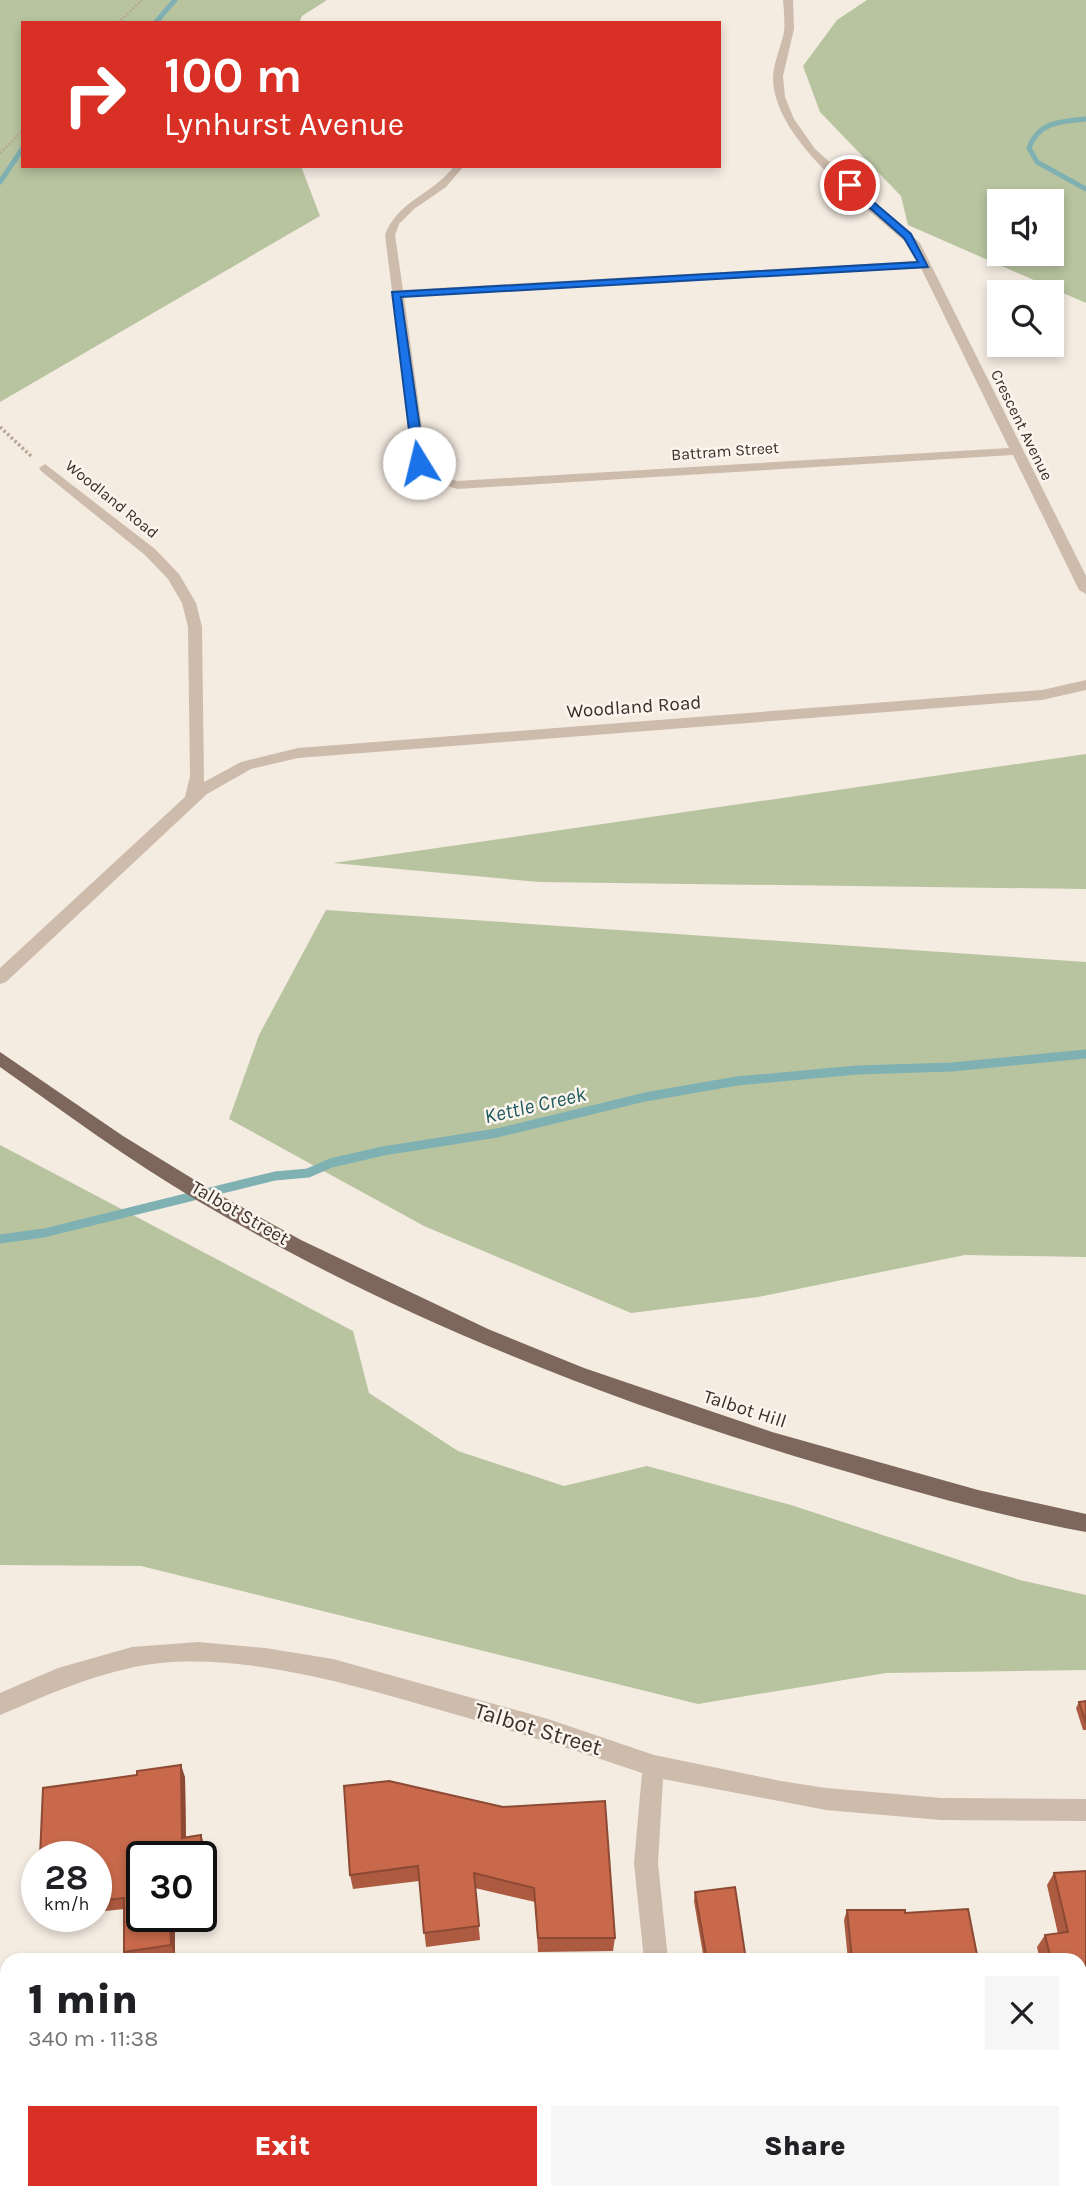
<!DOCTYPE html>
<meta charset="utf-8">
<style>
:root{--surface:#fff;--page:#f6f6f6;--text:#202124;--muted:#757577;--accent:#d93025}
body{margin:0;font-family:Karla,sans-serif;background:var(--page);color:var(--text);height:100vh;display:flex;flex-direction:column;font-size:26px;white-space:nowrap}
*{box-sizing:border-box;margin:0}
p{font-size:23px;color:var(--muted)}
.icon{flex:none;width:38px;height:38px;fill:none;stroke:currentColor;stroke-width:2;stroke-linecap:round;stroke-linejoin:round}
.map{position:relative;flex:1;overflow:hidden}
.panel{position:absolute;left:0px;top:1953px;width:1087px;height:247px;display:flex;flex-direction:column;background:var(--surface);border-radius:21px 21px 0 0;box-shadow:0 4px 10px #0003}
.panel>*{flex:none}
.banner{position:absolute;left:21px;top:21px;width:700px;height:147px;border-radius:0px;box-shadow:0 4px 10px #0003;background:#d93025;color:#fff;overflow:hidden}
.tools{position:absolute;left:987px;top:189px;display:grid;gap:14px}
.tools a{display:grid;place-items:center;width:77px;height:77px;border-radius:0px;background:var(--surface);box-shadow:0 4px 10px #0003;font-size:35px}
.speed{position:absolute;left:21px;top:1841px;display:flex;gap:14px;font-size:35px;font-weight:700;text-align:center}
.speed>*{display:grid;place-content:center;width:91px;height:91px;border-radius:50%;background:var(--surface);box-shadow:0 4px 10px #0003;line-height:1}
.speed small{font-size:18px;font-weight:400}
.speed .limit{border:4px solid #111;border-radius:10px;background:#fff;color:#111}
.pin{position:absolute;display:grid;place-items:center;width:60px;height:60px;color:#fff;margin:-30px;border:4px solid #fff;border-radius:50%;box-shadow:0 2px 7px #0007}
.me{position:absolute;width:77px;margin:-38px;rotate:351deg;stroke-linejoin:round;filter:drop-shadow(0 0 5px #0008)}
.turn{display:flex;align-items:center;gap:24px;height:147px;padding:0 28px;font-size:32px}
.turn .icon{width:91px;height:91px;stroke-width:2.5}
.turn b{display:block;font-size:49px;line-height:60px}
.round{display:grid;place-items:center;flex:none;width:74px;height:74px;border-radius:0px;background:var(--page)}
.summary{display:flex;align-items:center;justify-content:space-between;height:119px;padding:0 28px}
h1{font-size:42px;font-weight:800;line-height:52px}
.action{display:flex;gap:14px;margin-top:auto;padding:14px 28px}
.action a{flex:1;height:80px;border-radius:0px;background:var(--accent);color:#fff;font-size:28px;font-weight:800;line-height:80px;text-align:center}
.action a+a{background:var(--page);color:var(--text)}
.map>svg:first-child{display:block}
.green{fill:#b8c4a0;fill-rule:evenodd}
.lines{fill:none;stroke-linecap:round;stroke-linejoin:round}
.stream-far1{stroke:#7fb0b2;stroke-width:5}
.stream{stroke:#7fb0b2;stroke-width:9}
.path-far1{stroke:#b9a596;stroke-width:2.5;stroke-dasharray:2 2;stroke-linecap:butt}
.path{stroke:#b9a596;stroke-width:3.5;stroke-dasharray:2.5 2.5;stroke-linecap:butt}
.minor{fill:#cdbbac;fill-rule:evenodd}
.major{fill:#7d675c;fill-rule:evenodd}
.wall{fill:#ac5a40}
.shaded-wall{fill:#8c4a34}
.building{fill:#c8694b;stroke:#8c4a34;stroke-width:2}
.route{fill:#1a73e8;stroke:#114b97;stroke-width:2}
.labels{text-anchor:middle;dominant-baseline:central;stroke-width:5;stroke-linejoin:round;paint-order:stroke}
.far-street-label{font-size:16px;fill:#3b302b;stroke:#fbf5ee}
.street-label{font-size:19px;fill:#3b302b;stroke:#fbf5ee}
.water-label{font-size:21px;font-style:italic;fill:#1f5a5e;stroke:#fbf5ee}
.near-street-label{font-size:23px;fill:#3b302b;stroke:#fbf5ee}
</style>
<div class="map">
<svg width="1086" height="2199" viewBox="0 0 1086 2199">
<rect width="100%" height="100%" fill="#f4ebe1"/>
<g class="green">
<path d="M0,0H327L302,16L299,23H23V166H301L320,216L0,402Z"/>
<path d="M867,0H1086V303L908,225L901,196L820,112L803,66L837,20ZM999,201H1052V254H999Z"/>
<path d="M1086,754V889L539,882L333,863Z"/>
<path d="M326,910L1086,962V1257L965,1255L758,1297L631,1313L424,1226L229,1119L259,1035Z"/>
<path d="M0,1145L353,1331L369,1393L458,1451L564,1486L647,1466L791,1505L1020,1580L1086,1595V1670L886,1673L698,1704L141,1566L0,1565Z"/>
</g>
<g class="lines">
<g class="stream-far1">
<path d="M155,23L175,0"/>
<path d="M1086,119C1062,121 1038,122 1029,148L1037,162L1086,189"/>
<path d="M0,182L23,148"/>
</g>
<path class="stream" d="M0,1239L44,1233L275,1176L308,1173L331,1163L383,1151L497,1133L645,1097L737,1081L857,1070L952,1067L1086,1054"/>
<g class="path-far1">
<path d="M118,23L142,0"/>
<path d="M0,153L23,131"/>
</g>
<path class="path" d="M0,427L31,456"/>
<g class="minor">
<path d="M783,0H793L794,29L783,76L785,97L794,119L815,149L920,243L1086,576V594L1079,590L1013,455L457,489L428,480L414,464L385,235C397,201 434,194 454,166H464L446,187L414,209L399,224L395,235L403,290L917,261L909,245C865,205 775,142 773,79C773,64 781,47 784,32C785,22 784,10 783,0ZM921,268L1009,448L457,481L437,475L427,464L404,297Z"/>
<path d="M45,464L155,549L179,574L196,603L202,627L204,782L241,762L298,748L1042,690L1086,680V690L1042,700L298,758L251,769L207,794L6,982L0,984V968L185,797L190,776L188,627L182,603L168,579L145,555L41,471L39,468Z"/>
<path d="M198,1642L265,1648L333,1659L548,1719L654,1755L781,1781L826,1788L941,1798L1086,1799V1821L941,1820L826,1810L663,1779L658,1863L668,1960H644L634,1863L642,1773C573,1749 503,1728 433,1708C344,1682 223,1647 130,1668C84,1678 43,1697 0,1715V1693L58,1668L132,1647Z"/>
<path d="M673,2193H699L700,2199H674Z"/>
</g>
<path class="major" d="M0,1052L123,1136L211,1190L301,1240L488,1329L584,1368L772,1432L978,1490L1086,1514V1532C1000,1516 915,1492 831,1467C611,1402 396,1318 198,1201C129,1160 65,1113 0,1067Z"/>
</g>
<g class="wall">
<path d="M1086,1701V1730H1083L1076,1708L1079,1702Z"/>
<path d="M185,1777L186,1837L205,1846L206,1887H201V1857L142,1916H175V1955L140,1960H129L124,1952V1909L96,1912V1857Z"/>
<path d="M389,1781L615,1938L613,1951L538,1952L535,1902L475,1888L480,1940L426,1947L419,1881L353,1889L350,1875Z"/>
<path d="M1086,1871V2083L1080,2084V1960H1040L1037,1947L1045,1935L1058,1934L1047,1885L1054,1873Z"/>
<path d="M695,1892L746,1960H704L694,1901Z"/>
<path d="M847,1910L905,1913L978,1960H848L844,1920Z"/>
</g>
<g class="shaded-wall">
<path d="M181,1765L185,1777L186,1849L182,1838Z"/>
<path d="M201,1835L205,1846L206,1887L202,1876Z"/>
<path d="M170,1916H175V1955L171,1945Z"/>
</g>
<g class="building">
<path d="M1086,1701V1723L1079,1702Z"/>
<path d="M181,1765L182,1838L201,1835L202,1876L201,1857H142V1916H170L171,1945L124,1952V1898L96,1901V1857H40L43,1788L137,1775V1771Z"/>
<path d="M389,1781L503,1807L605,1801L615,1938H538L534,1888L474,1873L479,1926L424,1933L418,1866L350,1875L344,1786Z"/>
<path d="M1086,1871V2009L1080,1982V1960H1051L1045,1935L1068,1932L1054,1873Z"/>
<path d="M735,1887L746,1960H707L695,1892Z"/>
<path d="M968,1909L978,1960H847L852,1959L847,1910H905V1913Z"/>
<path d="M1086,2022V2074L1080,2075V2023Z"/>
<path d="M537,2193H606L607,2199H538Z"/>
</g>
<path class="route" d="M850,182L911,234L928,267L401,297L425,463L419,467L413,463L392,292L918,262L904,238L846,187Z"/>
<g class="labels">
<g class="far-street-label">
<text transform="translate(1022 425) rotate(64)">Crescent Avenue</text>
<text transform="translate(725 451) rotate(-4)">Battram Street</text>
<text transform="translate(112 499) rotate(39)">Woodland Road</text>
</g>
<g class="street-label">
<text transform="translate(634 707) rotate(-4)">Woodland Road</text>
<text transform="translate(240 1213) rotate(30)">Talbot Street</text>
<text transform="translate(745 1409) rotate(18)">Talbot Hill</text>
</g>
<g class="water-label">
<text transform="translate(535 1105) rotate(-13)">Kettle Creek</text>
</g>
<g class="near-street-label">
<text transform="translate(538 1729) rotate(17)">Talbot Street</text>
</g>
</g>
</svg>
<div class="tools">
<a><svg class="icon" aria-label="sound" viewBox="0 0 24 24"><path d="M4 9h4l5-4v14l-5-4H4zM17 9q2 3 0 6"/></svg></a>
<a><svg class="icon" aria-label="search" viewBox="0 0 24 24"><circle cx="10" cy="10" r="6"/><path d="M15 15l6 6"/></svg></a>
</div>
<div class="speed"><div>28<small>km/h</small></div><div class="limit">30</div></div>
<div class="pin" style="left:850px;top:185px;background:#d93025"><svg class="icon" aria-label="arrive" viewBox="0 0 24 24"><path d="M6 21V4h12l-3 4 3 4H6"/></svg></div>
<svg class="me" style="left:419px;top:463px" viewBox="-20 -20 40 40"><circle r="19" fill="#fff"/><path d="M0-13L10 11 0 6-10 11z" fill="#1a73e8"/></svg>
<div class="banner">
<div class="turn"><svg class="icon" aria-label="right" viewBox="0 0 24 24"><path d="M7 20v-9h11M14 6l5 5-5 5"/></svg><div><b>100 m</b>Lynhurst Avenue</div></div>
</div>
<section class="panel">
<div class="summary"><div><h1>1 min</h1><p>340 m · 11:38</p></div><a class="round"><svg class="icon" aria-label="close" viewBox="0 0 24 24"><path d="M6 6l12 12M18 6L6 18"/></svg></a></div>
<div class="action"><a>Exit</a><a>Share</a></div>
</section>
</div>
